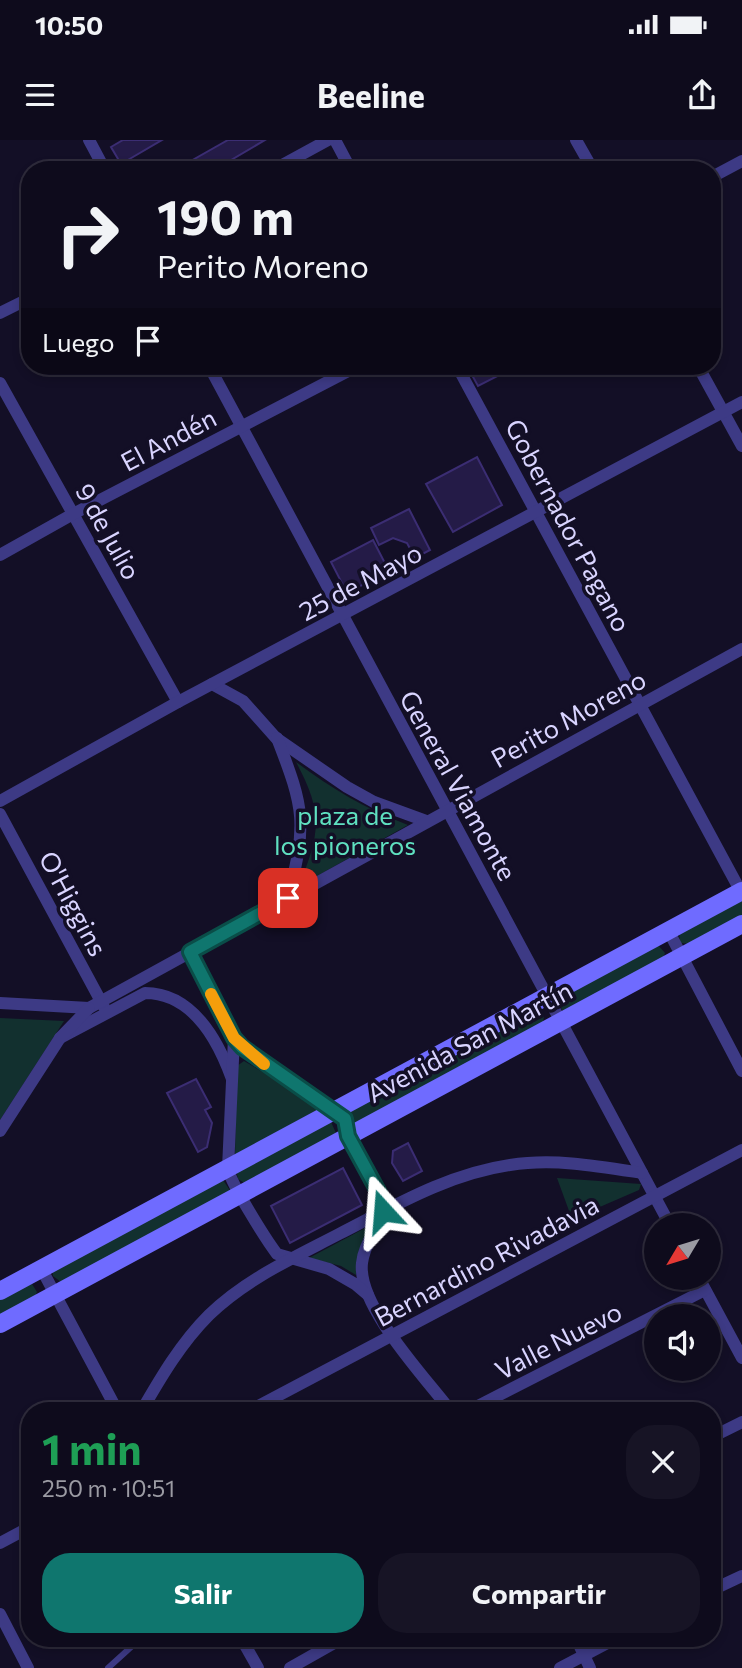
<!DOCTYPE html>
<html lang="es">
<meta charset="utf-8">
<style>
:root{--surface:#0e0b1c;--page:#171425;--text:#f1f3f6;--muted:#9b9ba3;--line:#2e2b3b;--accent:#0f766e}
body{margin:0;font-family:Commissioner,sans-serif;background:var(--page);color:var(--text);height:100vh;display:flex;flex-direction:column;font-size:26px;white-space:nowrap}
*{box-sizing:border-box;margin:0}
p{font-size:23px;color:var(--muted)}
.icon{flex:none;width:38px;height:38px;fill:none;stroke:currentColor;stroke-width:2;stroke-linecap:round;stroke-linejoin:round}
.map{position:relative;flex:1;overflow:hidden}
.side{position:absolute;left:21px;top:1262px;width:700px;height:245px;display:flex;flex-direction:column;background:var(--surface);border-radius:28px;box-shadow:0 4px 10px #0003,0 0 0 2px var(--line)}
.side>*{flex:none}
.banner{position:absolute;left:21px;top:21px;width:700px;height:214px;border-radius:28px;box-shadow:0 4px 10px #0003,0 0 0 2px var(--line);background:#0e0b1c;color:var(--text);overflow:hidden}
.needle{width:46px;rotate:232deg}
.fabs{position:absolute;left:644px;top:1073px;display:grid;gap:14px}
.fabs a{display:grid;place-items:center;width:77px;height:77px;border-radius:50%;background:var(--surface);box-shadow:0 4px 10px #0003,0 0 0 2px var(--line);font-size:35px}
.pin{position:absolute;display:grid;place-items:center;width:60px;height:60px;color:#fff;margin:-30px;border-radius:14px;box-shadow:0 4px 10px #0006}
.me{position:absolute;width:77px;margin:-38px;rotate:341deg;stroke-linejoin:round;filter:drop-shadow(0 0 5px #0008)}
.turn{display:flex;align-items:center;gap:24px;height:147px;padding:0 21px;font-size:32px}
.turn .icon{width:91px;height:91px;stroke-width:2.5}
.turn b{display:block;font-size:49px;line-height:60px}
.then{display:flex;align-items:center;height:66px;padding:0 21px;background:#0003;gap:14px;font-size:26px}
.round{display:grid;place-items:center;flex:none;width:74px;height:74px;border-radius:28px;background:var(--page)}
.headline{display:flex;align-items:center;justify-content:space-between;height:119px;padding:0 21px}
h1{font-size:42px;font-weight:700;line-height:52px;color:#1e9e55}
.button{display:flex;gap:14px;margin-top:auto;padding:14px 21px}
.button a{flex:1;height:80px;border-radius:28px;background:var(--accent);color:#fff;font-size:28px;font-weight:700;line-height:80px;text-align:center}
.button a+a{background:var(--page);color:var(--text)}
.status{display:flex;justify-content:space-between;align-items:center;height:49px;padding:0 35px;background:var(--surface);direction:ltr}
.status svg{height:19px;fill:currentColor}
header{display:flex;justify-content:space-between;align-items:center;height:91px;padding:0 21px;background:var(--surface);font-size:32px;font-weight:700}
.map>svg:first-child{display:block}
.green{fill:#12302f}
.building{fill:#241b47;stroke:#3b2d73;stroke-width:2}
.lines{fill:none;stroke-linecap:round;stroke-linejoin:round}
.service{stroke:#3d3a85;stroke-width:6}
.minor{stroke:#3d3a85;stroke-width:12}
.secondary{stroke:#6f6bff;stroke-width:18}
.route-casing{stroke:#0a4d48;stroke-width:18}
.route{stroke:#0f766e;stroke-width:12}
.slow{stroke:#f59e0b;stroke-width:12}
.labels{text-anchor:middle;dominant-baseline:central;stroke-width:7;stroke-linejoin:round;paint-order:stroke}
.street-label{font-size:26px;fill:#d9d4ff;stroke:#130f26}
.park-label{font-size:26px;fill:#5fe0c0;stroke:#130f26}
</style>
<div class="status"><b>10:50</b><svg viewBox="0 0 49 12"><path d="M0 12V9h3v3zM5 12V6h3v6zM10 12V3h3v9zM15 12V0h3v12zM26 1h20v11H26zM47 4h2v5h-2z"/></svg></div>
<header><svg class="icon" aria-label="menu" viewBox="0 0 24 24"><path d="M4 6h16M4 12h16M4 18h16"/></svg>Beeline<svg class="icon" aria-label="share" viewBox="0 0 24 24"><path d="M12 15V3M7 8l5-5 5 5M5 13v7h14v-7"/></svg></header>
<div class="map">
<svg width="742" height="1528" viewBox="0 0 742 1528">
<rect width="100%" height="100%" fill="#130f26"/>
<g class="green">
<path d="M296,622C332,649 366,669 408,685L299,746C320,693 324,674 296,622Z"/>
<path d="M742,757V776L691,804L680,803L679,792Z"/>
<path d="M657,804L665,813L663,818L563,871L556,861Z"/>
<path d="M538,869L544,876L543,883L353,988L345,973Z"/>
<path d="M0,878L64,881L0,980Z"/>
<path d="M244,921L315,963L317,970L235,1015L237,926Z"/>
<path d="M331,982L336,993L246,1044L238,1039L236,1029Z"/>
<path d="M557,1038L641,1044L639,1050L572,1079Z"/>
<path d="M223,1040L231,1052L61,1142L53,1136L52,1129Z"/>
<path d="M369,1086L359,1110L356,1135L341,1126L309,1118Z"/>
<path d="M32,1144L37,1152L35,1157L0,1178V1156Z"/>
</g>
<g class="building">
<path d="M123,0H162L121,24L111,7Z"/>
<path d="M228,0H265L214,30H175Z"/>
<path d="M467,226H517L478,246Z"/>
<path d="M477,317L502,365L453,392L426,344Z"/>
<path d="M409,369L430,410L415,418L407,403L393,398L379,405L371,388Z"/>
<path d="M373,400L389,431L347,453L331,422Z"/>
<path d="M196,939L211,967L205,970L212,983L207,1007L198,1012L167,953Z"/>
<path d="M408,1003L422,1031L403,1041L392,1023L393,1011Z"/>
<path d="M343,1028L362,1065L290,1103L271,1066Z"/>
</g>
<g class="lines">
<path class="service" d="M108,1528L141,1498"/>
<g class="minor">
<path d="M89,0L105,30"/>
<path d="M335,0L351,30"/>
<path d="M576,0L593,30"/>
<path d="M273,30L328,0"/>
<path d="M712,37L742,21"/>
<path d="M0,173L30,158"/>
<path d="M209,226C363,512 515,799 670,1085"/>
<path d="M457,226L741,752"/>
<path d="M698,226L742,306"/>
<path d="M0,243L178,562"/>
<path d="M0,415L73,374L358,226"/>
<path d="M212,544L243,561L276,598L347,647L374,662L426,681"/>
<path d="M277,598C305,670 307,683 288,758"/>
<path d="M0,661L178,562L742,262"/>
<path d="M0,674L104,867"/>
<path d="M668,790L742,931"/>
<path d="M190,812L234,898L242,907L345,979L348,996L383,1062C383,1084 364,1101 362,1123C357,1166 425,1237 450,1270"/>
<path d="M0,863L89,868L742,509"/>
<path d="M60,898L145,853C192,853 218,900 232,939"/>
<path d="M234,898L228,1028C229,1041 267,1101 277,1114L329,1129L355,1144L368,1155"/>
<path d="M0,991L60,898L89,868"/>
<path d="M41,1128L117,1270"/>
<path d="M699,1138L742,1218"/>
<path d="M142,1270C161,1237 181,1203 209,1175C246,1139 293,1118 339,1094C394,1066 448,1034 510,1025C554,1018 598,1026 642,1033"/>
<path d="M251,1270L742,1010"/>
<path d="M470,1270L705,1150"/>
<path d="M712,1297L742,1282"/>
<path d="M0,1403L30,1387"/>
<path d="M712,1450L742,1436"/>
<path d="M0,1474L28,1528"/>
<path d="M241,1498L258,1528"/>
<path d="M576,1498L590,1528"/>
<path d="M290,1528L343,1498"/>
<path d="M560,1528L617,1498"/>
</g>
<g class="secondary">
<path d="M0,1151L742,751"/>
<path d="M0,1184L742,784"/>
</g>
</g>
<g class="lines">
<g class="route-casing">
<path id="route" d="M288,758L190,812L234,898L242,907L345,979L348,996L379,1053L383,1071"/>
</g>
<use href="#route" class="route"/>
<path class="slow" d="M211,854L234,898L264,924"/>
</g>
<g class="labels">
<g class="street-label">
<text transform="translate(168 299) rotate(-28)">El Andén</text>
<text transform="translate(569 385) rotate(62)">Gobernador Pagano</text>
<text transform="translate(109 391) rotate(61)">9 de Julio</text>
<text transform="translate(360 441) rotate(-28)">25 de Mayo</text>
<text transform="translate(568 578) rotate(-29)">Perito Moreno</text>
<text transform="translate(459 645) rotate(61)">General Viamonte</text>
<text transform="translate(74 763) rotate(62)">O'Higgins</text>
<text transform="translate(469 901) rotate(-28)">Avenida San Martín</text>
<text transform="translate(486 1120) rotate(-28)">Bernardino Rivadavia</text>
<text transform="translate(558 1200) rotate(-27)">Valle Nuevo</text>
</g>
<g class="park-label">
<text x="345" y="674">plaza de<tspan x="345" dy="30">los pioneros</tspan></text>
</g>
</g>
</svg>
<div class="fabs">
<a><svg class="needle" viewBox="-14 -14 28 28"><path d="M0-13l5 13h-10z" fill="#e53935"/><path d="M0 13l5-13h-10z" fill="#9b9ba3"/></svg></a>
<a><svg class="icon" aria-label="sound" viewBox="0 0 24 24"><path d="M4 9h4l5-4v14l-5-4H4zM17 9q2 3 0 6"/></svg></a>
</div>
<div class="pin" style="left:288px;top:758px;background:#d93025"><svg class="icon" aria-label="arrive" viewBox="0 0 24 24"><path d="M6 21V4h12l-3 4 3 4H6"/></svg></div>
<svg class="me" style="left:383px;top:1071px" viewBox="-20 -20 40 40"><path d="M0-17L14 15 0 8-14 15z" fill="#0f766e" stroke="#fff" stroke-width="4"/></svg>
<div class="banner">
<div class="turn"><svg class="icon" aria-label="right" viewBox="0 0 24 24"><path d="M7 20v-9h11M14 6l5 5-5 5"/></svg><div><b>190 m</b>Perito Moreno</div></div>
<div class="then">Luego<svg class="icon" aria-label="arrive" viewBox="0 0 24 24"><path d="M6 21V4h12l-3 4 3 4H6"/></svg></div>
</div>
<section class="side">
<div class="headline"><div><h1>1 min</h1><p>250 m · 10:51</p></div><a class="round"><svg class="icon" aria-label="close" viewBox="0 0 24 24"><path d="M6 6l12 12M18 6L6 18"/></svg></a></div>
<div class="button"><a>Salir</a><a>Compartir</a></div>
</section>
</div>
